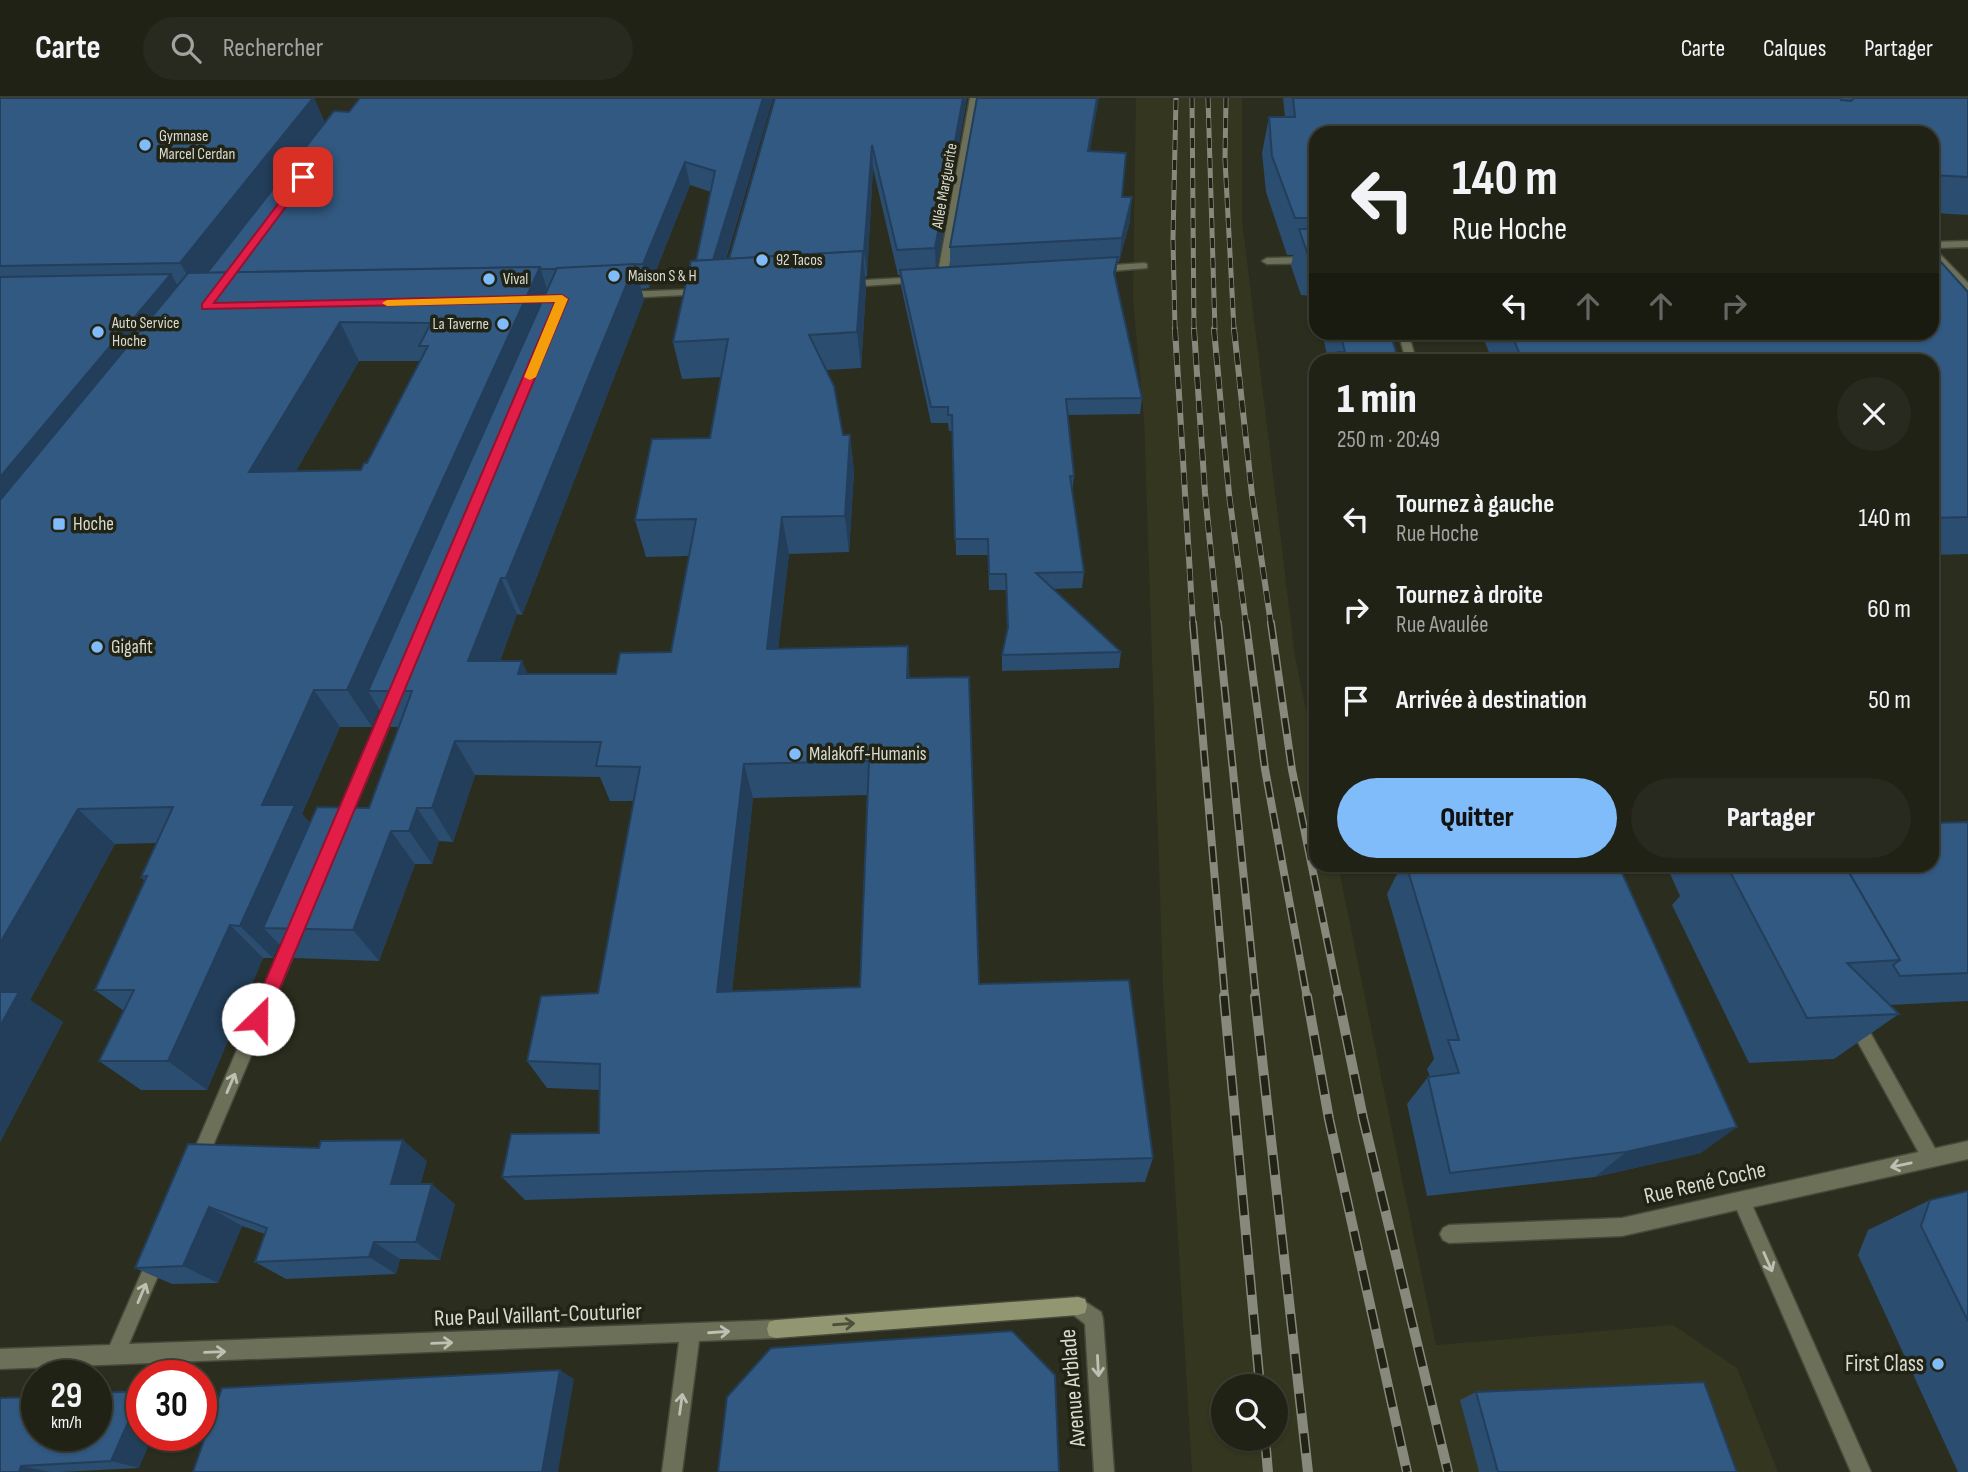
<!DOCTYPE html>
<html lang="fr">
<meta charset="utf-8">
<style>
:root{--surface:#202216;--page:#282a1f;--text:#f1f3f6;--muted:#a2a4a1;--line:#3d3f35;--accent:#81bcfa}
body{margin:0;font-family:"Sofia Sans Condensed",sans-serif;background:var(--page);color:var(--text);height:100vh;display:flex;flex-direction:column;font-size:26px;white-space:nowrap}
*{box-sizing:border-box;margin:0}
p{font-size:23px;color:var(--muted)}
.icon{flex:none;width:38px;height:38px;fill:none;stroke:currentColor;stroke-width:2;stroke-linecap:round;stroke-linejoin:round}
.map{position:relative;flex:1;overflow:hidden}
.details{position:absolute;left:1309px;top:256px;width:630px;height:518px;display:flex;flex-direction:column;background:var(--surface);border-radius:21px;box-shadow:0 2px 5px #0004,0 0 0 2px var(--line)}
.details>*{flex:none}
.top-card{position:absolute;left:1309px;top:28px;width:630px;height:214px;border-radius:21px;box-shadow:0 2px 5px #0004,0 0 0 2px var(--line);background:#202216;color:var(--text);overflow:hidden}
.tools{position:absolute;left:1211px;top:1276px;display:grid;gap:14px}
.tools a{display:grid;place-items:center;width:77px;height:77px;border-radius:50%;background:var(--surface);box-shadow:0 2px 5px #0004,0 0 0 2px var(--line);font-size:35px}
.speed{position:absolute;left:21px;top:1262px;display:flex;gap:14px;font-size:35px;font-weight:700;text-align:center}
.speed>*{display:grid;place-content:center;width:91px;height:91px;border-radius:50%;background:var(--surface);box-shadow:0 2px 5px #0004,0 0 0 2px var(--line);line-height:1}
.speed small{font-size:18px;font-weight:400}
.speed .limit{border:10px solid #d22;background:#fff;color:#111}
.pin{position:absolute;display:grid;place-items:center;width:60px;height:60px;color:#fff;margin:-30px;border-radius:14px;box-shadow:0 4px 10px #0006}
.me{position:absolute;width:77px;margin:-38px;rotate:23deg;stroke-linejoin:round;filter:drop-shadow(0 0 5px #0008)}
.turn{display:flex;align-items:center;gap:24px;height:147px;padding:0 28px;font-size:32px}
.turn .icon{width:91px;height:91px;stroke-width:2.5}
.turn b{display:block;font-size:49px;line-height:60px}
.lanes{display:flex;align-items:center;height:66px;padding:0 28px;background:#0003;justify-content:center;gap:35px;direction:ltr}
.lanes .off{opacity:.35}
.round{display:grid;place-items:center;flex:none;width:74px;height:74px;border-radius:37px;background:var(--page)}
.overview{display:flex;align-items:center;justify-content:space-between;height:119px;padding:0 28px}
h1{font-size:42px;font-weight:800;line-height:52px}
.button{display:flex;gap:14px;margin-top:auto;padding:14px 28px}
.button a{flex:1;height:80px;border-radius:42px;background:var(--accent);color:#111;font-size:28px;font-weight:800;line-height:80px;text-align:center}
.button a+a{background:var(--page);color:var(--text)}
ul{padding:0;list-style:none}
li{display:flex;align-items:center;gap:21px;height:91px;padding:0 28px}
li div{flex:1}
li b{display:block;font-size:26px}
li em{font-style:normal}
header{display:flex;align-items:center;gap:42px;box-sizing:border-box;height:98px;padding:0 35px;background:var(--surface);border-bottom:2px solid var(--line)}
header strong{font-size:33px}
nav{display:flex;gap:38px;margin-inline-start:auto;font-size:24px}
.search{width:490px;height:63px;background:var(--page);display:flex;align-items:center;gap:18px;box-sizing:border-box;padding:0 24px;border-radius:38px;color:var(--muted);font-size:26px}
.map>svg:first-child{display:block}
.built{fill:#343620;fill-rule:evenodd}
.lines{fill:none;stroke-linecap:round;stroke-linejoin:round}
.lane-casing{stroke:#47493b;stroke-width:3}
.street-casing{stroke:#47493b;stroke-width:3}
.secondary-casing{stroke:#47493b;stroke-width:3}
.lane{fill:#6d7059;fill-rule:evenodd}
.street{fill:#6d7059;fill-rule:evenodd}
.secondary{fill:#929771;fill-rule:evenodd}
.rail-far3-casing{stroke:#88897d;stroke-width:5}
.rail-far2-casing{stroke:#88897d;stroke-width:6}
.rail-far1-casing{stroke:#88897d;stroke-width:8}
.rail-casing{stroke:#88897d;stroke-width:10}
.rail-far3{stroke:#212315;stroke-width:3.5;stroke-dasharray:10;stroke-linecap:butt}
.rail-far2{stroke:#212315;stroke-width:4.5;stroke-dasharray:12;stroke-linecap:butt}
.rail-far1{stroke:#212315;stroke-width:5;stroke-dasharray:16;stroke-linecap:butt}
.rail{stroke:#212315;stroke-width:7;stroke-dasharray:20;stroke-linecap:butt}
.wall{fill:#2b4d6f;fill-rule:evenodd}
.shaded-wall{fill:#233e5a}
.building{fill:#325981;stroke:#233e5a;stroke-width:2;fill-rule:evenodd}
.oneway{stroke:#bec0b3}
.oneway2{stroke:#4e513a}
.route{fill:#e11d48;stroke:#92132f;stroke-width:2}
.slow{fill:#f59e0b}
.poi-dot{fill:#81bcfa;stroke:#212315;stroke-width:2.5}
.labels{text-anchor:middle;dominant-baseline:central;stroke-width:7;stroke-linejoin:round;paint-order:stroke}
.far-poi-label{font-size:16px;fill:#d9dad1;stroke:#212315;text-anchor:start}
.far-street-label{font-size:16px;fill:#d9dad1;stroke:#212315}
.poi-label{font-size:19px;fill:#d9dad1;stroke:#212315;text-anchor:start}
.near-street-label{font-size:23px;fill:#d9dad1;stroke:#212315}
.near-poi-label{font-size:23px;fill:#d9dad1;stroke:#212315;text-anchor:end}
</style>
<header>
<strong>Carte</strong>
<div class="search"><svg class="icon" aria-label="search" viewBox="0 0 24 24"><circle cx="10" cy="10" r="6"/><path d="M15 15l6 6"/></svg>Rechercher</div>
<nav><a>Carte</a><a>Calques</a><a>Partager</a></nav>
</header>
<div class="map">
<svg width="1968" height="1374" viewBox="0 0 1968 1374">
<rect width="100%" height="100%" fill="#2b2d1e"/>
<path class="built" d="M1136,0H1242V122L1295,558L1316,661V766L1338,767L1436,1247L1673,1227L1737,1270L1778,1374H1192L1163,888L1144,321L1133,202ZM1223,1288H1276V1340H1223Z"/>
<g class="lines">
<g class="lane-casing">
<path id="lane" d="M1855,916L1861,918L1937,1054L1940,1060L1937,1066L1931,1069L1925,1066L1849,928L1847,923L1849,918Z"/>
</g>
<g class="street-casing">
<g id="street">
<path d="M970,0H978L947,180L942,183L937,180Z"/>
<path d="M1968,143V149L1934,150L1968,185V194L1965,193L1932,157V144Z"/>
<path d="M1316,159V165L1267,166L1262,163L1267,160Z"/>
<path d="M1144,165L1147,166V170L1100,174L1095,171L1100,168Z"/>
<path d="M919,179L922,180V184L849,189L844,186L849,183Z"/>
<path d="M703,191L708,194L706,196L625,200L620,197L625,194Z"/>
<path d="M1398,234H1408L1416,262H1406Z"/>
<path d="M392,600L399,605L348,725L346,729H336L334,725L385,605Z"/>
<path d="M294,830L299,832L302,837L204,1069L198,1072L192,1069L189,1063L192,1057L286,837L289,832Z"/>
<path d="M1968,1043V1061L1753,1109L1871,1374H1851L1737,1112L1622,1138L1449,1145L1443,1142L1440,1136L1443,1130L1449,1127L1622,1120Z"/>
<path d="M157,1150L163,1153L166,1159L129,1246L776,1222L783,1224L785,1231L783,1238L776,1240L699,1243L682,1374H662L679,1244L0,1271V1251L110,1247L151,1153Z"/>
<path d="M1078,1199L1101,1214L1103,1221L1114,1374H1094L1085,1226L1071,1215L1069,1208L1071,1201Z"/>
</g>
</g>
<g class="secondary-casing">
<path id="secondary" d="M1078,1199L1085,1201L1087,1208L1085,1215L1078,1217L776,1240L769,1238L767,1231L769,1224L776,1222Z"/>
</g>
<use href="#lane" class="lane"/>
<use href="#street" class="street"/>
<use href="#secondary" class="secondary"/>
<g class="rail-far3-casing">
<g id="rail-far3">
<path d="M1192,0L1194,232"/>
<path d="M1208,0L1215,232"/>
<path d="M1226,0L1225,61L1234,232"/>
<path d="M1175,232L1173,141L1176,0"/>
</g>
</g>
<g class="rail-far2-casing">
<g id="rail-far2">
<path d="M1175,231L1193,526"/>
<path d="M1194,231L1205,395L1218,526"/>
<path d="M1214,231L1229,396L1246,526"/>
<path d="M1234,231L1252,397L1271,526"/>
</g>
</g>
<g class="rail-far1-casing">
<g id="rail-far1">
<path d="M1193,525L1225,900"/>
<path d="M1218,525L1256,900"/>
<path d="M1246,525L1265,671L1307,900"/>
<path d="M1271,525L1292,672L1339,900"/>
</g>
</g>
<g class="rail-casing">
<g id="rail">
<path d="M1224,898L1260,1288"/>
<path d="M1255,898L1308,1374"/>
<path d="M1307,898L1329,1021L1407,1374"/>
<path d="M1338,898L1363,1020L1448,1374"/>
<path d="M1265,1340L1268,1374"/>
</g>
</g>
<use href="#rail-far3" class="rail-far3"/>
<use href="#rail-far2" class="rail-far2"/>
<use href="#rail-far1" class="rail-far1"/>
<use href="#rail" class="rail"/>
</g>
<g class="wall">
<path d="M0,0H314L325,25L349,14L360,0H773L726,161H729L775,0H967L937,170L950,169V149L1090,53L1122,99L1130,123L1119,164H1117L1115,181L1142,300L1140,316L1068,317L1074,378L1072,394L1084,474L1082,490L1053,491L1121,554L1119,570L1002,573V557L1007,533L1006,492H989L988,457H956L953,333H949L948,325H931L901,188L900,177H898L873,70L867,178L865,179L866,190L861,270L827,272L843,337H850L854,374L849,454L789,456L778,551L910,580L979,886L1153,1060L1145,1084L525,1102L502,1079L599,1035L600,992L547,990L527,963L598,895L634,703H610L600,679L475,677L453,744L439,743L432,766H415L379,863L294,860L279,846L273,860H263L207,992H141L99,963L124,913L95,892L145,783L141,779L156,745L115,746L30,902L63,924L0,1044ZM690,87L711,94L696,163L673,244L682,281L721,279L710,340L635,422L646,459L689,458L671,554L616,576H527L500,563L517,516L522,517L644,202L641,191L649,190ZM359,263H420L367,365L361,372L296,373ZM379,611L391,629H399L369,710L310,725L302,716L340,629H372ZM867,697L860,889L732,893L753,700Z"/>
<path d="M1283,0H1968V117L1932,115V35H1316V210L1313,198L1301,197L1291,168L1293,157H1287L1266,94L1262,55L1269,19H1285Z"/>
<path d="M1968,194V456L1932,457V262H1492L1481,234H1932Z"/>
<path d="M1322,234H1390L1398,261V262H1328Z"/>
<path d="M1968,724V903L1890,907L1899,916L1834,961L1749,965L1672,807L1680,798L1667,769L1670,766H1932Z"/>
<path d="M1402,766H1618L1701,1055L1595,1079L1427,1098L1407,1006L1428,979H1430L1427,971L1434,961L1387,796Z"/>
<path d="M188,1046L427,1063L420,1086L455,1106L440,1162L400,1161L396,1176L286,1181L255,1164L265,1136L242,1128L218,1185L172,1186L135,1170Z"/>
<path d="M1968,1093V1374H1958L1858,1157L1868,1132L1930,1102Z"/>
<path d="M1476,1294L1737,1374H1479L1460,1302Z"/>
<path d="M0,1300L139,1370L60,1374H0Z"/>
</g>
<g class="shaded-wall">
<path d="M314,0L329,35L202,202L180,165Z"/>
<path d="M763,0H773L718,186L713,162Z"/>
<path d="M963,0H967L936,174L935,150Z"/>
<path d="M1097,0H1099L1086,76L1088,53Z"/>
<path d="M872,47L873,70L867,178L864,154Z"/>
<path d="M685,64L690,87L649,190L643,166Z"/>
<path d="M1132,99L1130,123L1119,164L1122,140Z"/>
<path d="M863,153L866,190L861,270L857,234Z"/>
<path d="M1118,159L1116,175L1112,191L1114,175Z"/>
<path d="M635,166L644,202L522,517L506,480Z"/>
<path d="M540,169L552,207L368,593L379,611L372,629L347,592Z"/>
<path d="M171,176L193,214L0,458V379Z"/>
<path d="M340,224L359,263L273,413L249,374Z"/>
<path d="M850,337L854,374L849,454L845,418Z"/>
<path d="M782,419L789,456L774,587L767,551Z"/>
<path d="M501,480L517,516L487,598L468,563Z"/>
<path d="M908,548L910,584L907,580Z"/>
<path d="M522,563L538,599L518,576Z"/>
<path d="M314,592L340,629L302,716L323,742L263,830L279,846L273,860L240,828L262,707Z"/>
<path d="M455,643L475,677L453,744L432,710Z"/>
<path d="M744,666L753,700L729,923L717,894Z"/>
<path d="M417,710L439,743L432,766L409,733Z"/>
<path d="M78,711L115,746L30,902L63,924L0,1044V845Z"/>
<path d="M391,733L415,766L379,863L353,832Z"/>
<path d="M230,827L263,860L207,992L168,963Z"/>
<path d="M1737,1029L1701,1055L1595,1079L1626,1054Z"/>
<path d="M403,1042L427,1063L415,1106L391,1086Z"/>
<path d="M432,1086L455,1106L440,1162L416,1144Z"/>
<path d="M209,1109L242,1128L218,1185L183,1168Z"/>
<path d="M374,1144L400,1161L396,1176L369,1159Z"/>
<path d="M560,1272L574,1281L558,1374H542Z"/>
<path d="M142,1293V1337H153L139,1370L111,1363Z"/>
<path d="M21,1368L50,1374H19Z"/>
</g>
<g class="building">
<path d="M0,0H313L180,165L0,168Z"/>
<path d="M360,0H763L713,162L696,163L715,73L685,64L643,166L554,171H541L540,169L207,175L334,13L349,14Z"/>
<path d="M775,0H963L935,150L897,152L872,47L864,154H863V153L729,161Z"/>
<path d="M977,0H1097L1088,53L1126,55L1122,99H1132L1122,140L950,149Z"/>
<path d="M1293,0H1840L1841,2L1851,3L1854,0H1968V79L1932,77V35H1316V120H1295L1272,58L1269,19H1295Z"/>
<path d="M1299,131H1316V160H1309Z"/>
<path d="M863,153L857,234L809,237L834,288L843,337H850L845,418L782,419L767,551L908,548L907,580L969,579L979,886L1129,882L1153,1060L502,1079L511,1036L599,1035L600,966L527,963L541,898L598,895L640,669L596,668L601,644L455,643L432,710H417L409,733H391L353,832L263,830L317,709L369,710L412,593H368L557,170L635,166L506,480H501L468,563H522L518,576H616L620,555L671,554L696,421L635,422L652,341L710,340L728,241L673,244L691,163ZM869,663L860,889L717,894L744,666Z"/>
<path d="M1932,154L1968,194V419L1932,420V262H1522L1511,234H1932Z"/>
<path d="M1118,159L1114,175L1142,300L1066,301L1074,378H1070L1084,474L1036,475L1121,554L1002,557L1008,529L1006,476H989L988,441H955L952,317H948V309H931L900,172Z"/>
<path d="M540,169L347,592H314L262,707H295L240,828L230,827L168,963H99L134,892H95L147,778L141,779L173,709L78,711L0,845V402L188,175ZM340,224L431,225L419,248H428L367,365H364L361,372L249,374Z"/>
<path d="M171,176L0,379V179Z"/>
<path d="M1340,234H1390L1398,261L1390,260L1391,262H1340L1338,254H1345Z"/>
<path d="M1968,724V875L1900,878L1893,867L1900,862L1844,766H1932V725Z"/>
<path d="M1406,766H1618L1737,1029L1626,1054L1450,1075L1428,979L1459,975L1448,942H1459Z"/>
<path d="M1726,766H1844L1900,862L1847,865L1899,916L1807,920Z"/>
<path d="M0,894H19L0,928Z"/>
<path d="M403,1042L391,1086H432L416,1144H374L369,1159L255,1164L267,1130L209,1109L183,1168L135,1170L188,1046L319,1050L321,1043Z"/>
<path d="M1968,1093V1223L1921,1128L1930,1102Z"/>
<path d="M1012,1233L1055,1277L1059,1374H718L727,1299L771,1250Z"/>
<path d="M560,1272L542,1374H193L222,1290Z"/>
<path d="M1704,1284L1737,1374H1498L1476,1294Z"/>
<path d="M142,1293L111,1363L21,1368L19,1374H0V1300L37,1299V1337H96V1295Z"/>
</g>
<defs><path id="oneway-shaft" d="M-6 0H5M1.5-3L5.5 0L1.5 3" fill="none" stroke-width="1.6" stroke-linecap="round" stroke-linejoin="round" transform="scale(1.75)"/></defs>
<g class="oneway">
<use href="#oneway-shaft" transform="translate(231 985) rotate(-67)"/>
<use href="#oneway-shaft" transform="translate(1901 1067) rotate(168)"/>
<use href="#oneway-shaft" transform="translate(1768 1164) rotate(66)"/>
<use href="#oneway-shaft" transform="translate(142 1195) rotate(-67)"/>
<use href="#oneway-shaft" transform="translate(719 1234) rotate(-4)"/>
<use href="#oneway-shaft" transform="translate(442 1245) rotate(-2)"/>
<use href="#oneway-shaft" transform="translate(215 1254) rotate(-2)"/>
<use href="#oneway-shaft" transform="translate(1098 1268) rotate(87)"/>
<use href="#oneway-shaft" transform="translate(681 1306) rotate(-82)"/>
</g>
<use class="oneway2" href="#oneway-shaft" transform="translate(844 1226) rotate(-4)"/>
<path class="route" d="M300,77L308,79L214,205L562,197L568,201L267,921L264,927L258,930L251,927L249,921L555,204L202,211V206Z"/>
<path class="slow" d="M562,197L568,201L536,279L530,282L524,279L555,204L387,208L382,205L387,202Z"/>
<g class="poi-dot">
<circle cx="145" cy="47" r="7"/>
<circle cx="762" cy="162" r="7"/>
<circle cx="614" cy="178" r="7"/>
<circle cx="489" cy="181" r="7"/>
<circle cx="503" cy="226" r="7"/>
<circle cx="98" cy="234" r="7"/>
<rect x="52" y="419" width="14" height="14" rx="3.5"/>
<circle cx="97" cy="549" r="7"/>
<circle cx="795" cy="656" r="7"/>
<circle cx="1938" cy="1266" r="7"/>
</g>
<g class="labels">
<g class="far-poi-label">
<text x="159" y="38">Gymnase<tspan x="159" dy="18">Marcel Cerdan</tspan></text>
<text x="776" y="162">92 Tacos</text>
<text x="628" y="178">Maison S &amp; H</text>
<text x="503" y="181">Vival</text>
<text x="112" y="225">Auto Service<tspan x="112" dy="18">Hoche</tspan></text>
<text x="489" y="226" text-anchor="end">La Taverne</text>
</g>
<g class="far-street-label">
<text transform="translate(945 88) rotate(-80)">Allée Marguerite</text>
</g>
<g class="poi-label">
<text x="73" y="426">Hoche</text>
<text x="111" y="549">Gigafit</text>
<text x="809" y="656">Malakoff-Humanis</text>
</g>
<g class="near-street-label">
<text transform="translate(1705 1085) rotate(-13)">Rue René Coche</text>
<text transform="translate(538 1217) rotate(-2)">Rue Paul Vaillant-Couturier</text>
<text transform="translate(1073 1290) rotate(-95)">Avenue Arblade</text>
</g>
<g class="near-poi-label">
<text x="1924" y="1266">First Class</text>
</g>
</g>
</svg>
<div class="tools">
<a><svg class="icon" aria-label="search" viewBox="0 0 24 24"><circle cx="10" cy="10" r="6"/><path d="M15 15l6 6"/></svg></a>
</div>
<div class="speed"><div>29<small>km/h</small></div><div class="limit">30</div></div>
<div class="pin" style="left:303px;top:79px;background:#d93025"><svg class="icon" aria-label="arrive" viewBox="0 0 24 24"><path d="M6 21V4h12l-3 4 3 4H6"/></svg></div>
<svg class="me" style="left:258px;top:921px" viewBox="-20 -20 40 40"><circle r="19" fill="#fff"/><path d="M0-13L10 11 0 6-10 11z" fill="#e11d48"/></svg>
<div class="top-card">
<div class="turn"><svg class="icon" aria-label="left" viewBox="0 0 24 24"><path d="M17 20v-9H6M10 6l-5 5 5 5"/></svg><div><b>140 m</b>Rue Hoche</div></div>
<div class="lanes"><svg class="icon" aria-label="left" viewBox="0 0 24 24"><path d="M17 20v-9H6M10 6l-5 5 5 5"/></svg><svg class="icon off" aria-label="ahead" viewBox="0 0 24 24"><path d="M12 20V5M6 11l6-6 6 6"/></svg><svg class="icon off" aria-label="ahead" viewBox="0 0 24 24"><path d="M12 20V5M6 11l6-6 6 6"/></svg><svg class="icon off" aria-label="right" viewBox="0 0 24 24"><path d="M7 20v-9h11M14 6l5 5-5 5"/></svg></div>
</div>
<section class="details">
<div class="overview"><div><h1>1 min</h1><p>250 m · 20:49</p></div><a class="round"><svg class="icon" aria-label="close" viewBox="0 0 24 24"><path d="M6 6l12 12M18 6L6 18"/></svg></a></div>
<ul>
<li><svg class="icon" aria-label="left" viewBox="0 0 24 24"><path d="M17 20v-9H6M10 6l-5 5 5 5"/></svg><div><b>Tournez à gauche</b><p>Rue Hoche</p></div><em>140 m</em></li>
<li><svg class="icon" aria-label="right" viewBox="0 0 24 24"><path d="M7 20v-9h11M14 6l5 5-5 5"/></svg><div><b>Tournez à droite</b><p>Rue Avaulée</p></div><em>60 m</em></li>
<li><svg class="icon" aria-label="arrive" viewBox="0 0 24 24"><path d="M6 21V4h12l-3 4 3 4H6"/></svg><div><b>Arrivée à destination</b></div><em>50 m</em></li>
</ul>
<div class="button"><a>Quitter</a><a>Partager</a></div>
</section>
</div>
